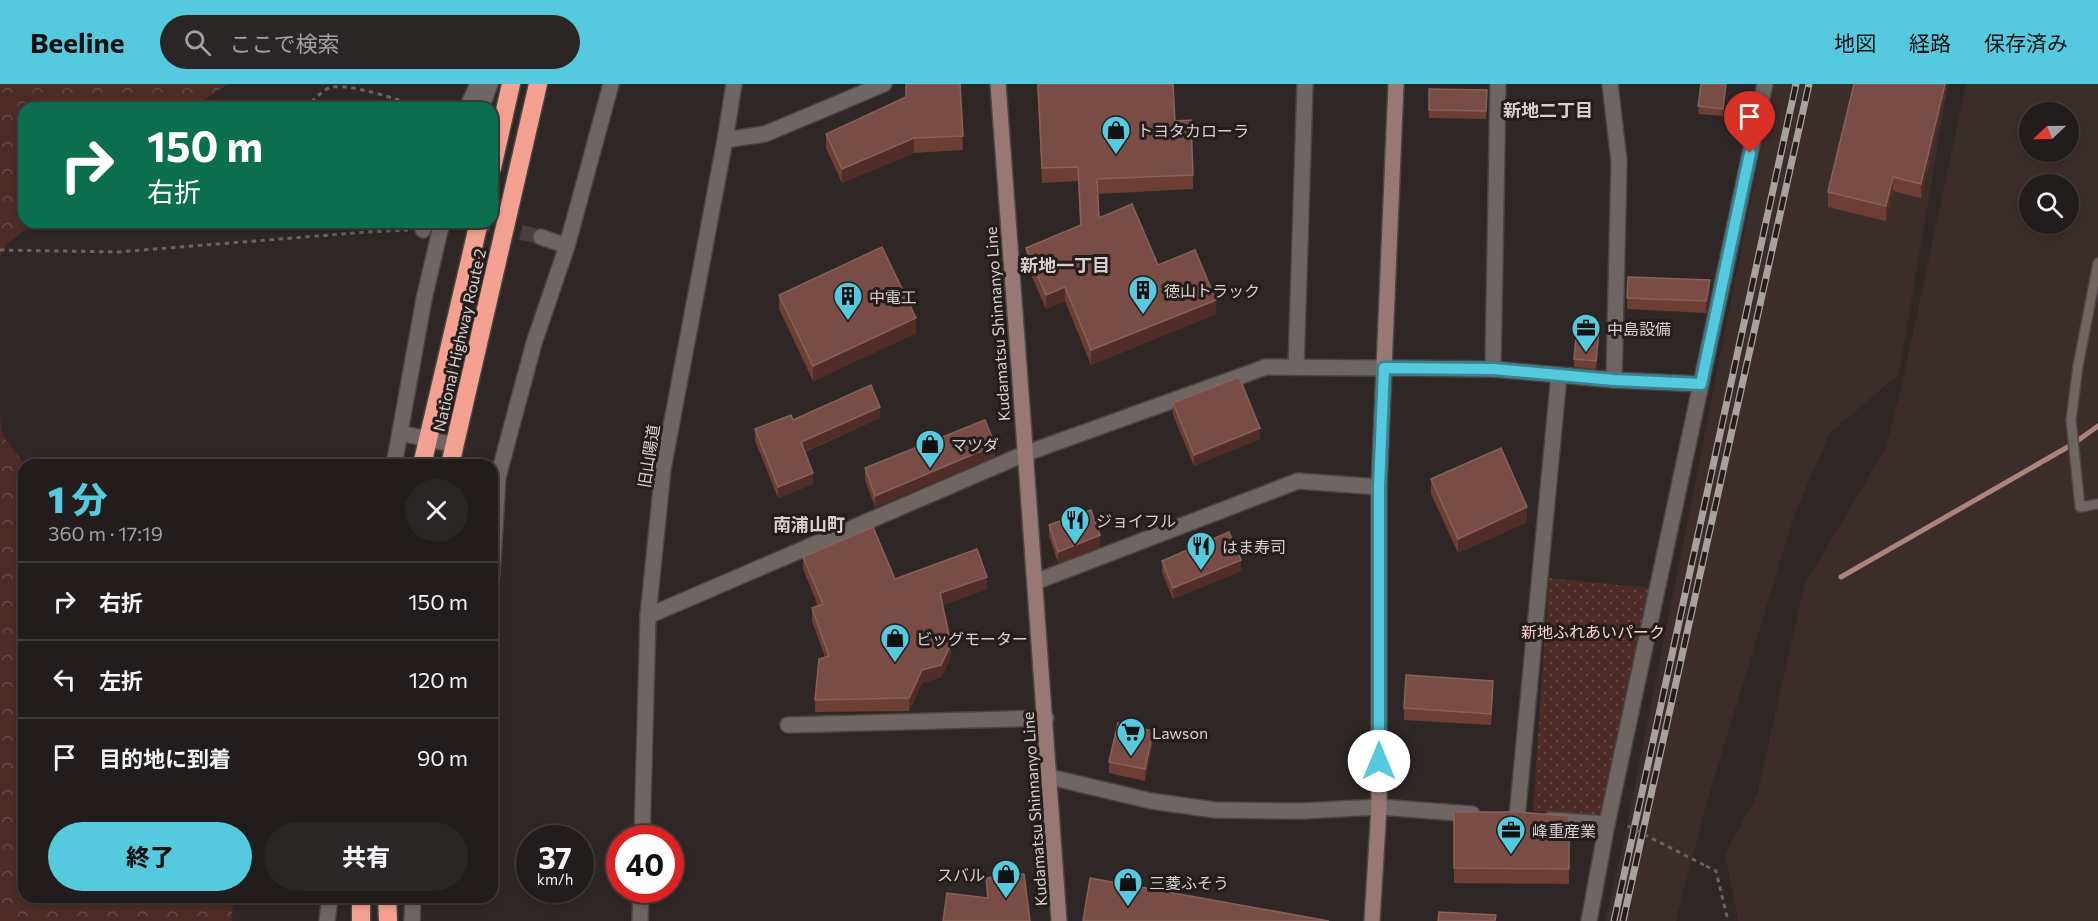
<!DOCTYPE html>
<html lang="ja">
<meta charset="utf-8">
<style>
:root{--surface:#221d1c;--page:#2a2625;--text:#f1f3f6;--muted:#a2a2a3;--line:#3f3b3b;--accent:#55cadf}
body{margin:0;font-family:Commissioner,"Noto Sans JP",sans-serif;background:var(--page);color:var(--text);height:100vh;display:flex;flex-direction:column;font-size:22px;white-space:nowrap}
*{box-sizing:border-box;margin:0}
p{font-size:20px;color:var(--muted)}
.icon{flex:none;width:33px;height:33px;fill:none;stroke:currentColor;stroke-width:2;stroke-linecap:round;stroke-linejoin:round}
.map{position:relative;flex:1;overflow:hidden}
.drawer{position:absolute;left:18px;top:375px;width:480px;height:444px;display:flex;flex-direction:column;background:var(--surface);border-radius:18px;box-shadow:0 3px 9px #0003,0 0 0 2px var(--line)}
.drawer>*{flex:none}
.top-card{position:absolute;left:18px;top:18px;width:480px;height:126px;border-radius:18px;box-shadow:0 3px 9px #0003,0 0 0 2px var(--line);background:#0b6e4f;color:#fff;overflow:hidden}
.needle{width:39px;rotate:248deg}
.fabs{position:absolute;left:2019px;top:18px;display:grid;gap:12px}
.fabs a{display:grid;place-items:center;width:60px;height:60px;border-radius:50%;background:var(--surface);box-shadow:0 3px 9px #0003,0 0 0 2px var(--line);font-size:30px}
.speed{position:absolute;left:516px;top:741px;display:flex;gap:12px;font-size:30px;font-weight:700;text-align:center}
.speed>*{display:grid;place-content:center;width:78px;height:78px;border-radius:50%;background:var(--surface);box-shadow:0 3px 9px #0003,0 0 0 2px var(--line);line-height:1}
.speed small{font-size:15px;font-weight:400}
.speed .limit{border:9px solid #d22;background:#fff;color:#111}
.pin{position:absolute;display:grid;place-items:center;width:51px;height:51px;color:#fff;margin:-62px -26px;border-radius:50% 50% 50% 0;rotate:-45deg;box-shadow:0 0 6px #0007}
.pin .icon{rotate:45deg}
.me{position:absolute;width:66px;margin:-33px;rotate:0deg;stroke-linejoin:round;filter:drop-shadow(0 0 4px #0008)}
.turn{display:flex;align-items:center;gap:21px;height:126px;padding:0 30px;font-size:27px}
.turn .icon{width:78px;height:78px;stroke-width:2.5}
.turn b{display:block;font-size:42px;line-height:51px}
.round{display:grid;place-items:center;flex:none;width:63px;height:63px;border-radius:32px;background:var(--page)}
.head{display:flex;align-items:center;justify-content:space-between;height:102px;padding:0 30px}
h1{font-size:36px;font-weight:800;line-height:45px;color:var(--accent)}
.primary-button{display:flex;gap:12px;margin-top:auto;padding:12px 30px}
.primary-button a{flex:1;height:69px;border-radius:36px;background:var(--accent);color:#111;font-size:24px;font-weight:800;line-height:69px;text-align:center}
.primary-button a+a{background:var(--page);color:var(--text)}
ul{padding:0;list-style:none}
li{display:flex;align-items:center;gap:18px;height:78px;padding:0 30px;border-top:2px solid var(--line)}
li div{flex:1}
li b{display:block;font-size:22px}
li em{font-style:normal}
header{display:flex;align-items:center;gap:36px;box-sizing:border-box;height:84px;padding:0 30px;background:var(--accent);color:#111}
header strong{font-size:28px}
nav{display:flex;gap:33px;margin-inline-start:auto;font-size:21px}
.search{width:420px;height:54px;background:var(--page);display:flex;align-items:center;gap:15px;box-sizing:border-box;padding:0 21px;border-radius:33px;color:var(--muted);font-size:22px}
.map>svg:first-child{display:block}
.built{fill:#3b2d2a;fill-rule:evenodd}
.forest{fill:url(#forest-crowns)}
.park{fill:url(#park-dots)}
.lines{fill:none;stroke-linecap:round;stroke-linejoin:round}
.stream{stroke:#ad837b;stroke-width:5}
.street-tunnel{stroke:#47403f;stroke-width:15;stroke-dasharray:15 8;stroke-linecap:butt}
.lane-casing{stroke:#4c4544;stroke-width:12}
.street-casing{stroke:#4c4544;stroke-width:18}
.secondary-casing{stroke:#4c4544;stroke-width:18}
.highway-casing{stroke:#4c4544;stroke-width:21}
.path{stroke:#6b6463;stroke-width:3;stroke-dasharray:4.5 4.5;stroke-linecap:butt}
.lane{stroke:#6f6664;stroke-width:9}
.street{stroke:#6f6664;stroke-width:15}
.secondary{stroke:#977872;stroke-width:15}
.highway{stroke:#f4a191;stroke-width:18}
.rail-casing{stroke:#a7a1a0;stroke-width:7}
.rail{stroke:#241d1b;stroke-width:4.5;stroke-dasharray:14;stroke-linecap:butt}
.path-bridge{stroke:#6b6463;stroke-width:3;stroke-dasharray:4.5 4.5;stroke-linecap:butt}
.wall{fill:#6e3d34}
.shaded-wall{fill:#502e27}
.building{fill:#794d45;stroke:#88625a;stroke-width:1.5}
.route-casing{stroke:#378391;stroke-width:15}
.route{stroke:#55cadf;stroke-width:10}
.labels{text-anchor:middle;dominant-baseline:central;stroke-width:6;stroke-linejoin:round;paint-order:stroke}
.poi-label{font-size:16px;fill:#d6d1d0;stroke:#241d1b;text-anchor:start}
.street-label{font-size:16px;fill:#d6d1d0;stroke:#241d1b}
.park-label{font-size:16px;fill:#f9d4cc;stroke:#241d1b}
.neighbourhood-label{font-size:18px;font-weight:bold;fill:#d6d1d0;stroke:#241d1b}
</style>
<header>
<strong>Beeline</strong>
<div class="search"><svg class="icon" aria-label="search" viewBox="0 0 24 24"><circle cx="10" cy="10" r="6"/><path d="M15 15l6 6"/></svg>ここで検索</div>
<nav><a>地図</a><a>経路</a><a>保存済み</a></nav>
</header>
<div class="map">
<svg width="2098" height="837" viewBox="0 0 2098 837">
<defs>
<pattern id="forest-crowns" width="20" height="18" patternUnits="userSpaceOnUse" patternTransform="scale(1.5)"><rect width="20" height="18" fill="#4d2c25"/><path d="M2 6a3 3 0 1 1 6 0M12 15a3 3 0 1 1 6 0" fill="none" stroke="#664a44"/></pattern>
<pattern id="park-dots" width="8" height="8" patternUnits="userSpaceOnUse" patternTransform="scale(1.5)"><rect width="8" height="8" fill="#4d2c25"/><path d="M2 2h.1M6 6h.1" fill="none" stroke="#664a44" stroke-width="1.8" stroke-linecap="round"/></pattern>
</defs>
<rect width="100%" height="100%" fill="#2e2725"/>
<g class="built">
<path d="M1774,0H1948L1899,290L1830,349L1795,429L1705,724L1676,837H1605L1629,732Z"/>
<path d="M1966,0H2098V837H1738L1725,770L1757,711L1804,502L1886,363L1904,291ZM2030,28H2068V68H2030ZM2030,100H2068V140H2030Z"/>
</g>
<g class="forest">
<path d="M0,0H228L192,24H24V138H34L5,162L0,174Z"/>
<path d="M0,334L3,352L25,381L24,813H233L232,837H0Z"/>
</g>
<path class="park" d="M1549,494L1650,504L1602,732L1533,727Z"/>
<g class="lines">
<path class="stream" d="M1841,493L2073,360L2098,342"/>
<path class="street-tunnel" d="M476,138L541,153"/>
<g class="lane-casing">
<path id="lane" d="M2098,179L2078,282L2071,336L2080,423L2098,420"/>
</g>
<g class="street-casing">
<g id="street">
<path d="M1610,0L1619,77L1614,296"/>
<path d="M467,24L478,0"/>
<path d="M481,24L490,0"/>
<path d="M725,56L765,50L884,0"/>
<path d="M423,146L425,138"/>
<path d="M541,153L567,162"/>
<path d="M1296,283L1305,0"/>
<path d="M1493,285L1498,0"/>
<path d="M400,349L455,361"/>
<path d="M394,381L424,215L442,138"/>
<path d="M492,491L498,393L534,259L567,162L611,0"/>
<path d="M1035,498L1298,397L1379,403"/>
<path d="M648,532L1024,370L1266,283L1493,285L1614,296L1701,300"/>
<path d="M788,641L1046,634"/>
<path d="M1050,693L1151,717L1215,726L1302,727L1379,723L1472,730"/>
<path d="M1517,733L1559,291"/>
<path d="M1550,736L1607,740"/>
<path d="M642,754L648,532L663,385L725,56L734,0"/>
<path d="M327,837L330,813"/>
<path d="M412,837L413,813"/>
<path d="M640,837L641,806"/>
<path d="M1589,837L1607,740L1765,0"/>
</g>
</g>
<g class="secondary-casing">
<g id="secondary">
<path d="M998,0C1018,279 1041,558 1059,837"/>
<path d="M1372,837L1379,723V403L1396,0"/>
</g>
</g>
<g class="highway-casing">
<g id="highway">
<path d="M492,84L511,0"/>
<path d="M422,381L479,138"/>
<path d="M450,381L538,0"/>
<path d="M387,813L388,837"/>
<path d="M361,837V813"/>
</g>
</g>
<g class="path">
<path d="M305,24C313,17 321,7 331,3C354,0 399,16 422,24"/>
<path d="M0,166L118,168L367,148L408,146"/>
<path d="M1706,782L1716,787L1728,837"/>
</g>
<use href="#lane" class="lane"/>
<use href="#street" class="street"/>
<use href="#secondary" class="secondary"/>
<use href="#highway" class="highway"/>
<g class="rail-casing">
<g id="rail">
<path d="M1614,837L1796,0"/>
<path d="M1623,837L1809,0"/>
</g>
</g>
<use href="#rail" class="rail"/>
<path class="path-bridge" d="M1628,742L1706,782"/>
</g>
<g class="wall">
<path d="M905,0H960L963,66L914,69L842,99L826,64V50L906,13Z"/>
<path d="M1037,0L1175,37L1193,91V105L1098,110L1099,134L1158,181L1216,230L1091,281L1065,217L1046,225L1026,179V164L1080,142L1078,97L1042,99Z"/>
<path d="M1701,0H1726L1723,32L1698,30Z"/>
<path d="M1947,0V4L1921,114L1893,107L1886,137L1828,123V108Z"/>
<path d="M1429,5L1487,6L1486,35L1429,34Z"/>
<path d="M1628,193L1710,207L1706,229L1627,225Z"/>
<path d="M779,211L916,249L813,297L779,225Z"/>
<path d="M1599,254L1596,285L1574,283V275Z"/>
<path d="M1173,319L1260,355L1194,382L1173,331Z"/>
<path d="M880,334L805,368L813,400L778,414L755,357V345L793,336Z"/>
<path d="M995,372L875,423L865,396V384Z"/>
<path d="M1431,395L1527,438L1458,469L1431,410Z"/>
<path d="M1049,441L1100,463L1058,479L1049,452Z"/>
<path d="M803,473L895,495L987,505L943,521L951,573L941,593L922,599L909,627L815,628V616L825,573L812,537V524L818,522L803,485Z"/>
<path d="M1162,477L1241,487L1173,515L1162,488Z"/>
<path d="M1493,608L1491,641L1404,636V624Z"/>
<path d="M1153,658L1145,697L1109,689V678Z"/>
<path d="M1454,728L1569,732V800L1454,799Z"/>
<path d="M986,794L1030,837L987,814Z"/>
</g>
<g class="shaded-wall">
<path d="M1945,0H1947V4L1921,114V100Z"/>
<path d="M914,54V69L842,99V85Z"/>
<path d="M1893,93V107L1886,137V122Z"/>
<path d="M1710,196V207L1706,229V217Z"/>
<path d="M1065,203V217L1046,225V211Z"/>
<path d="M1216,216V230L1091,281V266Z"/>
<path d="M916,234V249L813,297V282Z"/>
<path d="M880,323V334L801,369V358Z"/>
<path d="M1260,344V355L1194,382V371Z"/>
<path d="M995,361V372L875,423V412Z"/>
<path d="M813,389V400L778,414V403Z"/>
<path d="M1527,423V438L1458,469V455Z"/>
<path d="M1100,451V463L1058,479V468Z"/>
<path d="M1241,476V487L1173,515V504Z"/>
<path d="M987,493V505L940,522V509Z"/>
<path d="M951,560V573L941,593L922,599L909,627V614L922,586Z"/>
<path d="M1153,647V658L1145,697V685Z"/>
</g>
<g class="building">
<path d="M906,0H960L963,52L914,54L842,85L826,50L906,13Z"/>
<path d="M1038,0H1173L1175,37L1191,36L1193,91L1097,95L1099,134L1132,120L1158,181L1195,166L1216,216L1091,266L1065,203L1046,211L1026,164L1081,141L1078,83L1042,84Z"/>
<path d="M1701,0H1726L1723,25L1698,22Z"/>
<path d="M1854,0H1945L1921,100L1893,93L1886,122L1828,108Z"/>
<path d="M1429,5L1487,6L1486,27L1429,26Z"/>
<path d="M882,163L916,234L813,282L779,211Z"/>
<path d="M1628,193L1710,196L1706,217L1627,214Z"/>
<path d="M1577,244L1599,246L1596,277L1574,275Z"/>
<path d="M1239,293L1260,344L1194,371L1173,319Z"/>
<path d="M871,301L880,323L801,358L813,389L778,403L755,345L791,331L793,336Z"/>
<path d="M985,336L995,361L875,412L865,384Z"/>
<path d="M1501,364L1527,423L1458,455L1431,395Z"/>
<path d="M1091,426L1100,451L1058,468L1049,441Z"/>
<path d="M873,443L895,495L977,465L987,493L940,509L951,560L941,581L922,586L909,614L815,616L819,575L829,572L812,524L823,520L803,473Z"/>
<path d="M1229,448L1241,476L1173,504L1162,477Z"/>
<path d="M1406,591L1493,597L1491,630L1404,624Z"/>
<path d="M1118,639L1153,647L1145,685L1109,678Z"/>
<path d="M1454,728H1518L1569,732V785L1454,784Z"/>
<path d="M1024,790L1030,837H943L947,809L988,814L986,794Z"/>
<path d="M1090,794L1329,837H1083Z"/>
<path d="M1439,828L1496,831L1495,837H1438Z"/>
</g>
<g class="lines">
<g class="route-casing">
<path id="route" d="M1379,677V403L1384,284L1493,285L1614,296L1701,300L1750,69"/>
</g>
<use href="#route" class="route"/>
</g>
<defs>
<g id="shop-pin" transform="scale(1.5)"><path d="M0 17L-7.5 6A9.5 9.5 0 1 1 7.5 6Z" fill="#55cadf" stroke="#241d1b"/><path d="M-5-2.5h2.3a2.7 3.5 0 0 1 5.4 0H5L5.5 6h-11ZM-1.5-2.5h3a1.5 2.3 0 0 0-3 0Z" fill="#111"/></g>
<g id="building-pin" transform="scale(1.5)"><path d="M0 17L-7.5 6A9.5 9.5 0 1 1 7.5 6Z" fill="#55cadf" stroke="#241d1b"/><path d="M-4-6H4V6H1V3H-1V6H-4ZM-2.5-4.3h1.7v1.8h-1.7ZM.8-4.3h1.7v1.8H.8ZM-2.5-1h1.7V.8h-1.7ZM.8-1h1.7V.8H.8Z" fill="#111"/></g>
<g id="office-pin" transform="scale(1.5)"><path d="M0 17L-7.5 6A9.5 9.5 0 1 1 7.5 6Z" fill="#55cadf" stroke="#241d1b"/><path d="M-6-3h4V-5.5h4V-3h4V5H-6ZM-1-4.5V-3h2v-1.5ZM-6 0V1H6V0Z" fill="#111"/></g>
<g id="restaurant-pin" transform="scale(1.5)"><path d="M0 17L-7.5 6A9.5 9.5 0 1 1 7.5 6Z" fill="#55cadf" stroke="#241d1b"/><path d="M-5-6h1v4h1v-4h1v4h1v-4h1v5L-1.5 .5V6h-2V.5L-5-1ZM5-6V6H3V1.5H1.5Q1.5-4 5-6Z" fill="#111"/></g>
<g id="supermarket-pin" transform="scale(1.5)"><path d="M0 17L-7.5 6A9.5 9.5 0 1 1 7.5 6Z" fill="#55cadf" stroke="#241d1b"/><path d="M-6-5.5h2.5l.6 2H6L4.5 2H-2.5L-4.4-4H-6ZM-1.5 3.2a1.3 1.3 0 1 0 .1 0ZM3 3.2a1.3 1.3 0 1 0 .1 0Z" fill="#111"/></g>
</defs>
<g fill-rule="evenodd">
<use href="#shop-pin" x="1116" y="46"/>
<use href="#building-pin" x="1143" y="206"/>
<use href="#building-pin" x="848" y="212"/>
<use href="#office-pin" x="1586" y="244"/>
<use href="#shop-pin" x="930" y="360"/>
<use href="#restaurant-pin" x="1075" y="436"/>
<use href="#restaurant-pin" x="1201" y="462"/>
<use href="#shop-pin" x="895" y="554"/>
<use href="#supermarket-pin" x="1131" y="648"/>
<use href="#office-pin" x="1511" y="746"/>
<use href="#shop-pin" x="1006" y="790"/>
<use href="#shop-pin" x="1128" y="798"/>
</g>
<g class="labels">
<g class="poi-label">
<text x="1137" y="46">トヨタカローラ</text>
<text x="1164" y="206">徳山トラック</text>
<text x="869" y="212">中電工</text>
<text x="1607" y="244">中島設備</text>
<text x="951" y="360">マツダ</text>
<text x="1096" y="436">ジョイフル</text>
<text x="1222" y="462">はま寿司</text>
<text x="916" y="554">ビッグモーター</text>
<text x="1152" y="648">Lawson</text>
<text x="1532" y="746">峰重産業</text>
<text x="985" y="790" text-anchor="end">スバル</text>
<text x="1149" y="798">三菱ふそう</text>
</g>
<g class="street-label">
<text transform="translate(997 240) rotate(-94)">Kudamatsu Shinnanyo Line</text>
<text transform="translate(459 256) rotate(-77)">National Highway Route 2</text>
<text transform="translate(648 372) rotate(-81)">旧山陽道</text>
<text transform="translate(1034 725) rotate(-94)">Kudamatsu Shinnanyo Line</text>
</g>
<g class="park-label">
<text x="1593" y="547">新地ふれあいパーク</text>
</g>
<g class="neighbourhood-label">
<text x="1548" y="26">新地二丁目</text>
<text x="1065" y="181">新地一丁目</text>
<text x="809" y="440">南浦山町</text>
</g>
</g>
</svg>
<div class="fabs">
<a><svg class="needle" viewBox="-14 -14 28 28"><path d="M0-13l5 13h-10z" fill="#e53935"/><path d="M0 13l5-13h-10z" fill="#a2a2a3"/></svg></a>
<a><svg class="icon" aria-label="search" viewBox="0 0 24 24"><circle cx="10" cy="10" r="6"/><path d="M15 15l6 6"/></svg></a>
</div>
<div class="speed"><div>37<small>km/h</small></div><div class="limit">40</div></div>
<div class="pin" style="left:1750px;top:69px;background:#d93025"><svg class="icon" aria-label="arrive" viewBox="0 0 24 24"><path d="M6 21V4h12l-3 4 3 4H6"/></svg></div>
<svg class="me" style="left:1379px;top:677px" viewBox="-20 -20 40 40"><circle r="19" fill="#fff"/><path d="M0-13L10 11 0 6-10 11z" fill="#55cadf"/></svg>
<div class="top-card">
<div class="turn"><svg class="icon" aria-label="right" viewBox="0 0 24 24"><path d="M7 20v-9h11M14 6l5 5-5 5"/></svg><div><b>150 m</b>右折</div></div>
</div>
<section class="drawer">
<div class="head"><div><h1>1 分</h1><p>360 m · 17:19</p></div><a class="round"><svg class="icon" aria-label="close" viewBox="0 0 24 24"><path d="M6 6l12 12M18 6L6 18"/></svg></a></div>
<ul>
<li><svg class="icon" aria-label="right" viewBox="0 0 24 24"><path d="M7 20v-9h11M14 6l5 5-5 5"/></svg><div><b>右折</b></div><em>150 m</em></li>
<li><svg class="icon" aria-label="left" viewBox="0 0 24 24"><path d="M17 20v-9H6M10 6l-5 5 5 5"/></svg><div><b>左折</b></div><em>120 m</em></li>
<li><svg class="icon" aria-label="arrive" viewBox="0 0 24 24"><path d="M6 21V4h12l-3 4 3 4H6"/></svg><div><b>目的地に到着</b></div><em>90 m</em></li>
</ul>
<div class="primary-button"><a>終了</a><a>共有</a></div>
</section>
</div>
